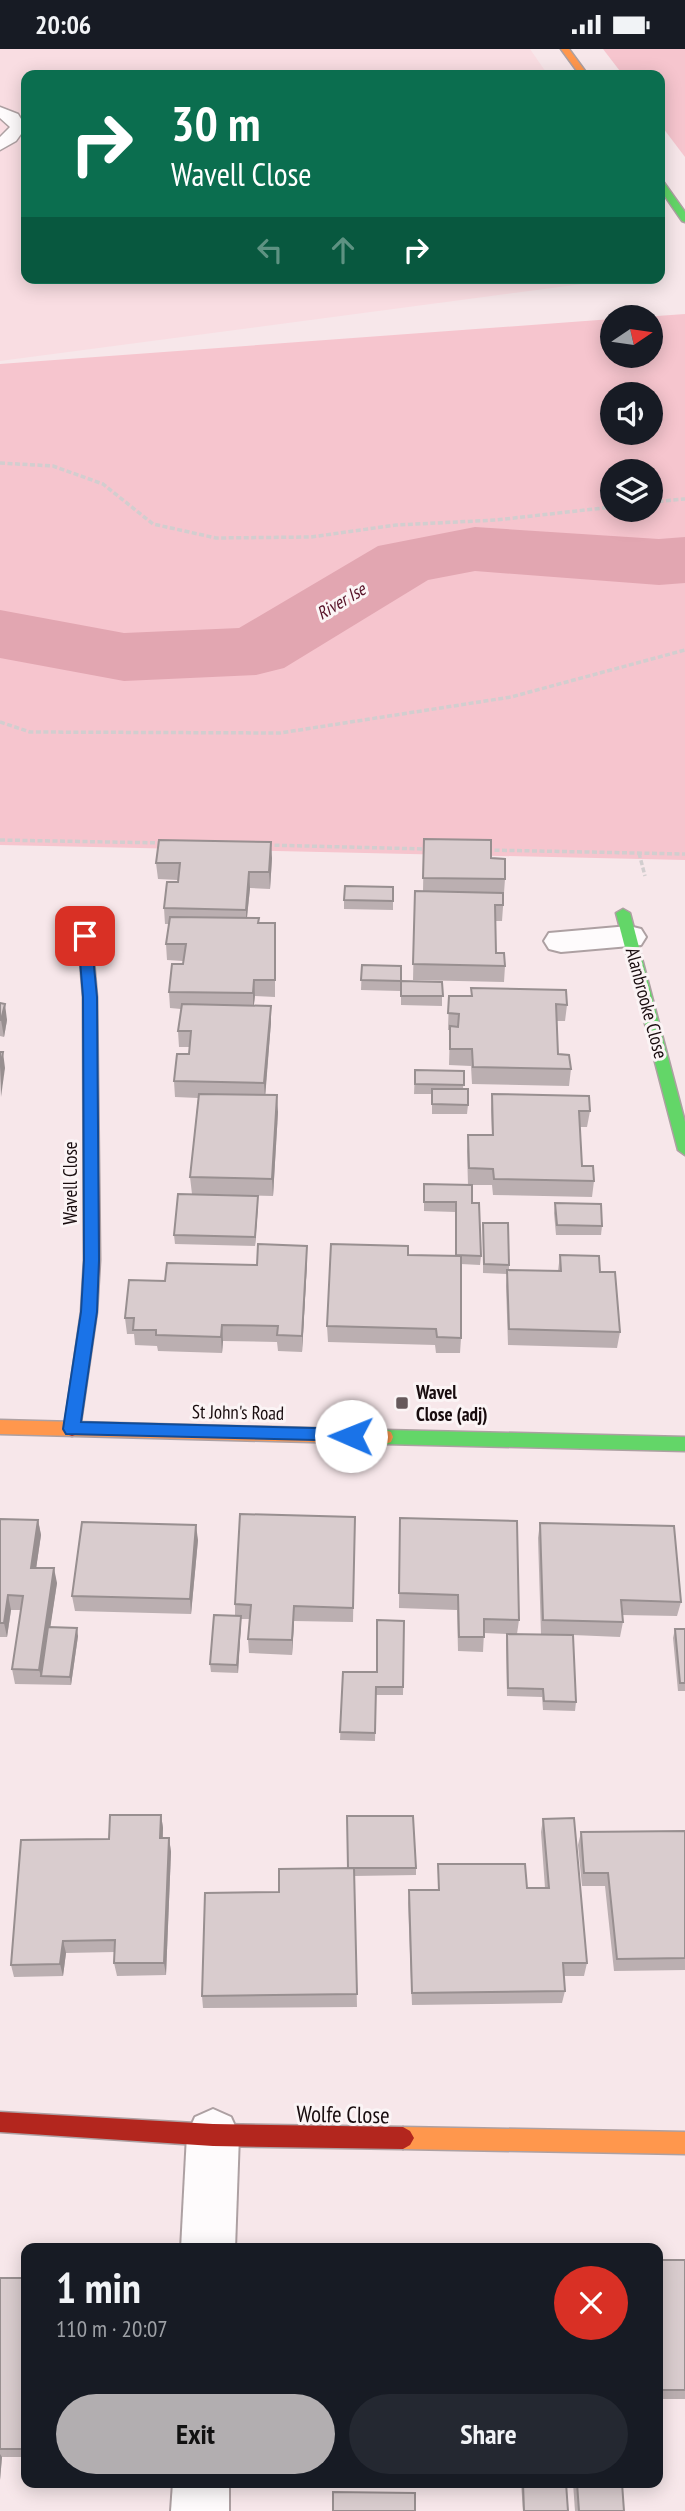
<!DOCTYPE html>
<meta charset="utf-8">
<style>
:root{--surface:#171b24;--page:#242831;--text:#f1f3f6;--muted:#9ea1a6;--accent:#b2aeb0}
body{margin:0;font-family:"PT Sans Narrow",sans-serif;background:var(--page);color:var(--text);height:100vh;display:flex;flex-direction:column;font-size:26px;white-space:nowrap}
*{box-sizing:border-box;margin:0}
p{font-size:23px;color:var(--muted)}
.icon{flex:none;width:38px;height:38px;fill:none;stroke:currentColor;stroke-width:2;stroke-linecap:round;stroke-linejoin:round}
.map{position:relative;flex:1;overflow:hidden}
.drawer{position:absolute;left:21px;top:2194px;width:642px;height:245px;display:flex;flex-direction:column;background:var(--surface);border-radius:14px;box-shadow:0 4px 18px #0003}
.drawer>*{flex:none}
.hud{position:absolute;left:21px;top:21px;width:644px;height:214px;border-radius:14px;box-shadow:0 4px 18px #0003;background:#0b6e4f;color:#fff;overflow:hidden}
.needle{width:46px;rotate:77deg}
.tools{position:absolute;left:600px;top:256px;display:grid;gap:14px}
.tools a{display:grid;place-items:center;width:63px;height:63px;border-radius:50%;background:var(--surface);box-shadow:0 4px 18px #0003;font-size:35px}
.pin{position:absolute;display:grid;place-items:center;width:60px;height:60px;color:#fff;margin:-30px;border-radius:14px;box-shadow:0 4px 10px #0006}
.me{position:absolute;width:77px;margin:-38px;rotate:271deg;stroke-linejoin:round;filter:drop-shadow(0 0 5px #0008)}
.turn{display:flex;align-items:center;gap:24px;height:147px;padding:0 35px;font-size:32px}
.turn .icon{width:91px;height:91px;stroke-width:2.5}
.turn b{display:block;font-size:49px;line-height:60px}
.lanes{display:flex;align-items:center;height:66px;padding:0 35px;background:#0003;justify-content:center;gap:35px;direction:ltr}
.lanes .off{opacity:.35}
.round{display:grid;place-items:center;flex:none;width:74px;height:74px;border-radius:37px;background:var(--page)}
.summary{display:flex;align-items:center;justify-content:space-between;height:119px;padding:0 35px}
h1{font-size:42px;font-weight:700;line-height:52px}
.button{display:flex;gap:14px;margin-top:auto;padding:14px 35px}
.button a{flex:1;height:80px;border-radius:42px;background:var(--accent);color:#111;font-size:28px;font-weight:700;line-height:80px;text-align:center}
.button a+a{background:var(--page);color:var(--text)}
.status{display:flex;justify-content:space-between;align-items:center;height:49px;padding:0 35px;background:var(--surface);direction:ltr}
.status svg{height:19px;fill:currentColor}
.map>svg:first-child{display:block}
.built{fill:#f9dde2}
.green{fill:#f6c5ce;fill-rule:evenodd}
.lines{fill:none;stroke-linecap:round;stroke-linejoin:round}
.river{fill:#e2a6b1;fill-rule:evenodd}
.lane-casing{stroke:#ada0a2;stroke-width:3}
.street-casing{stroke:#ada0a2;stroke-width:4}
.fast-casing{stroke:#ada0a2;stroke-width:3}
.slow-casing{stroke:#ada0a2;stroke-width:3}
.jam-casing{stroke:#ada0a2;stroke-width:3}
.path{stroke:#d2cecf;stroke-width:3.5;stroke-dasharray:5 2.5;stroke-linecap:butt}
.lane{fill:#fefbfc;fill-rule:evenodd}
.street{fill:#fefbfc;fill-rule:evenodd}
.fast{fill:#63d668;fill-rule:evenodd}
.slow{fill:#ff974d;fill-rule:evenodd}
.jam{fill:#b3261e;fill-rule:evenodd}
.wall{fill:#bbafb1}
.shaded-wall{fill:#988f90}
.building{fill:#d9ccce;stroke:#988f90;stroke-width:2}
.route{fill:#1a73e8;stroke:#114b97;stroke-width:2}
.poi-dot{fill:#66595b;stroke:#fbf4f5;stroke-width:2.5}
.labels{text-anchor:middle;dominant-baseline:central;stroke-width:6;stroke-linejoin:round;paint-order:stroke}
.far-water-label{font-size:18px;font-style:italic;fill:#561026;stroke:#fbf4f5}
.street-label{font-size:19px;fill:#180c0e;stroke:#fbf4f5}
.poi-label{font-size:19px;font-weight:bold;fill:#180c0e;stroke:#fbf4f5;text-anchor:start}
.near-street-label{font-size:23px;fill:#180c0e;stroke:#fbf4f5}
</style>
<div class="status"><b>20:06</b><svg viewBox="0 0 49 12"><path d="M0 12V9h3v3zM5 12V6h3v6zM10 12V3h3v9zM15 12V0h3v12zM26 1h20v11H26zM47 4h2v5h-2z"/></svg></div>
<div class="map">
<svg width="685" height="2462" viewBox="0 0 685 2462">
<rect width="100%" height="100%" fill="#f7e7ea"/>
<path class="built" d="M0,0H530L548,26H26V229H628L0,312Z"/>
<g class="green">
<path d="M603,0H685V108L660,75V26H623Z"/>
<path d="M685,265V811L0,796V315L612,270V306H651V268H643ZM612,345H651V383H612ZM612,422H651V460H612Z"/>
</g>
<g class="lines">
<path class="river" d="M475,478L659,490L685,488V534L659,536L475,522L428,531L284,619L256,626L124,632L0,609V561L124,584L239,579L378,497Z"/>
<g class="lane-casing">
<path id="lane" d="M0,58L18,65L26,78L16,92L0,101V88L10,78L0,69Z"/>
</g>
<g class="street-casing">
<g id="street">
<path d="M629,877L641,880L646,888L641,896L561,903L549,900L544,892L549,884Z"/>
<path d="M213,2060L231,2068L239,2086L235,2200H181L187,2086L195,2068Z"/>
<path d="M173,2434H229V2462H171Z"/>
</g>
</g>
<g class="fast-casing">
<g id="fast">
<path d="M660,131L663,132L685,163V173L682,172L660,140Z"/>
<path d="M623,860L630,864L685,1073V1106L678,1101L616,864Z"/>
<path d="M385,1381L685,1388V1402L385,1395L379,1393L377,1388L379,1383Z"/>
</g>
</g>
<g class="slow-casing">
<g id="slow">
<path d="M561,0H569L588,26H580Z"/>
<path d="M0,1371L385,1381L391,1383L393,1388L391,1393L385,1395L0,1385Z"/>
<path d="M403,2078L685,2083V2105L403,2100L396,2096L392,2089L396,2082Z"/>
</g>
</g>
<g class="jam-casing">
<g id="jam">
<path d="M85,883L92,888L97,948L100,1211L97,1263L80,1380L78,1385L72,1387L66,1385L64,1380L81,1263L84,1211L83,948L78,888Z"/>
<path d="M0,2063L213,2075L403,2078L410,2082L414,2089L410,2096L403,2100L213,2097L0,2083Z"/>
</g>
</g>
<g class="path">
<path d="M0,414L53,417L103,435L153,475L216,489L311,488L396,476L496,471L612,458"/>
<path d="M651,453L685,450"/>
<path d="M0,673L30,683L280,684L511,648L685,601"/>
<path d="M0,791L164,794"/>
<path d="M267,796L426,800"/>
<path d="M487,801L685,805"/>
<path d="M639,804L645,827"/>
</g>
<use href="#lane" class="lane"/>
<use href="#street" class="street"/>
<use href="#fast" class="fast"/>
<use href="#slow" class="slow"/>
<use href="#jam" class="jam"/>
</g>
<g class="wall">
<path d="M424,790L491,809L505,830L502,872H495L496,904L505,917L504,933L413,931L415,842H423Z"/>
<path d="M272,809L270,840L250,839L247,869L259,874H275V948L255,947L254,956L271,973L265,1046L278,1063L273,1147L192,1145L190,1128L198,1049L175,1048L174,1032L189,1005V998H179L178,982L181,960L170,959L169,943L183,915V912L167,911L166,895L169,875H165L164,859L178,833V831L158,830L156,814Z"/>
<path d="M393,838V861L344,860V851Z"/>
<path d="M362,916L401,917V942L361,941Z"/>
<path d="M401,932L442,933V957L401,956Z"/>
<path d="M471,939L567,956L565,972H557L558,1005L571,1020L569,1037L472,1035L471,1017L449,1016L450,981H448L449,947H471Z"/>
<path d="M0,954L7,971L4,988L0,987Z"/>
<path d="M415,1021L464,1022L463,1040L468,1056L467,1065H432V1045H414Z"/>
<path d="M492,1045L590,1062L587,1078H580L582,1117L594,1132L592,1148L493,1146L492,1136H468L467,1102L468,1086H492L491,1061Z"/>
<path d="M424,1135L472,1154L481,1207L480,1216L461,1215V1289L460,1304H436L435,1296L328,1293L327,1277L408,1206L456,1207L455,1163L424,1162Z"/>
<path d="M258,1147L255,1197L175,1195L174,1186Z"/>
<path d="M555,1154L602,1177L601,1186H556L554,1164Z"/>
<path d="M483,1174L509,1216V1221L558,1222L560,1206L600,1223L620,1283L617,1299L508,1296L506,1237L507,1225L483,1224Z"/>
<path d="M307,1213L302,1303L278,1302L277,1293L223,1292L222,1304L158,1302L157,1297L135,1296L134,1285H127L125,1269L165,1232L257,1216Z"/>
<path d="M355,1468L353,1573L294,1572L292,1606L249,1604L248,1590L250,1570H241L238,1624L211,1623L210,1615L235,1566V1555Z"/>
<path d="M400,1469L519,1571L517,1585H541L538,1489L540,1474L681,1553L677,1567L622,1566L623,1573L620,1588L573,1586L576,1653L575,1662L543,1661L542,1648L507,1647L506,1593L507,1585L484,1584L483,1603L458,1602L457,1561L399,1559Z"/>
<path d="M0,1470L38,1471L41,1486L36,1519L57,1534L50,1578L78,1587L71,1636L15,1635L12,1620L21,1561H11L7,1588H0Z"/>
<path d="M198,1491L191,1565L75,1562L72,1547Z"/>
<path d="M404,1572L403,1646H376L375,1692L340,1691L343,1623H377Z"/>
<path d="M675,1580H685V1642H678L673,1589Z"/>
<path d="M161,1766L163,1779V1789H169L171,1803L166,1926L117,1927L114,1914L115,1903L66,1904L63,1927L14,1928L11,1916L109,1790Z"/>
<path d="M543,1770L587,1914L584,1927H564L565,1942L562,1954L412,1956L408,1854L409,1841H438V1815L527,1839H545L541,1783Z"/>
<path d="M685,1782V1921L614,1922L605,1837H582L578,1796L581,1783Z"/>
<path d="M416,1819V1826L354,1827L357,1958L203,1959L202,1947L279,1843V1820Z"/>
<rect x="658" y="2211" width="27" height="139"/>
<path d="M0,2229H26V2408H2L0,2431Z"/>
<path d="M521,2434H566L568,2462H523Z"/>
<path d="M573,2434H622L624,2462H575Z"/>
</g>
<g class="shaded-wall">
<path d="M271,793L272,809L270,840L269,823Z"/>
<path d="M249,823L250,839L246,877V861Z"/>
<path d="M254,931L255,947L253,961V944Z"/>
<path d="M5,955L7,971L4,988L1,971Z"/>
<path d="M271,957V973L265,1050L264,1034Z"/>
<path d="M3,1003L5,1019L1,1048L0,1018Z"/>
<path d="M277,1046L278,1063L273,1147L272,1130Z"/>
<path d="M258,1147V1157L255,1197V1188Z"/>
<path d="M307,1197V1213L302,1303V1287Z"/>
<path d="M222,1276L223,1292L222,1304L221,1288Z"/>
<path d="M38,1471L41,1486L34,1534L31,1519Z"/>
<path d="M196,1476L198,1491L191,1565L190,1550Z"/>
<path d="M54,1519L57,1534L43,1627H41L39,1621Z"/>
<path d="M8,1546L11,1561L7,1588L4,1574Z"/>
<path d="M294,1557V1572L292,1606V1591Z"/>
<path d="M241,1567V1575L238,1624L237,1616Z"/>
<path d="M77,1579L78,1587L71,1636L70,1628Z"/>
<path d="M161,1766L163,1779L162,1802L160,1789Z"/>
<path d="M169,1789L171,1803L166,1926L164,1914Z"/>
<path d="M63,1892L66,1904L63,1927L60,1915Z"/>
<path d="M0,2405L2,2408L0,2431Z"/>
</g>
<g class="building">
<path d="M424,790L491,791V809L505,810V830L423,829Z"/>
<path d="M159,791L271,793L269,823H249L246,861L164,859L167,833H178L180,814H156Z"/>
<path d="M345,837L393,838V852L344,851Z"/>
<path d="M415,842L503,844V856H495L496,904H504L505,917L413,915Z"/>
<path d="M170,868L259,869L258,874H275V931H254L253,944L169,943L172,915H183L186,895H166Z"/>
<path d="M362,916L401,917V932L361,931Z"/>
<path d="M401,932L442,933L443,947H401Z"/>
<path d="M471,939L566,941L567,956L556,955L558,1005L569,1006L571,1020L473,1018L472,1000H450V977L458,978L459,965L448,964L449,947H472Z"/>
<path d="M0,954L5,955L1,971H0Z"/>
<path d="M182,955L271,957L264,1034L174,1032L177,1005H189L191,982H178Z"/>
<path d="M0,1003H3L0,1018Z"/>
<path d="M415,1021L464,1022V1036L415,1035Z"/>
<path d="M432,1040H468V1056L432,1055Z"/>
<path d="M199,1045L277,1046L272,1130L190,1128Z"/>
<path d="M492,1045L589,1047L590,1062H579L582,1117H593L594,1132L494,1130L493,1120L469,1119L468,1086H493Z"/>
<path d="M424,1135L472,1136V1154H479L481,1207L456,1206V1153H424Z"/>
<path d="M178,1145L258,1147L255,1188L174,1186Z"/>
<path d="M555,1154L601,1155L602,1177L557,1176Z"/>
<path d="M483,1174H508L509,1216L484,1215Z"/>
<path d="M258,1195L307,1197L302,1287L277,1286L278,1277L222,1276L221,1288L156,1286V1281H133L134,1269H125L129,1231L165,1232L167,1214L257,1216Z"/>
<path d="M331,1195L408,1197V1206L461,1207V1289L437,1288L436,1280L327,1277Z"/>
<path d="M560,1206L599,1207L600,1223H615L620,1283L509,1280L507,1221L561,1222Z"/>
<path d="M240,1465L355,1468L353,1559L294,1557L292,1591L248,1590L251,1556L235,1555Z"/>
<path d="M400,1469L517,1472L519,1571L484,1570V1588H459L458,1546L399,1544Z"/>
<path d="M0,1470L38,1471L31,1519H54L39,1621L12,1620L23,1547L8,1546L4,1574H0Z"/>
<path d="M82,1473L196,1476L190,1550L72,1547Z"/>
<path d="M540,1474L674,1477L681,1553L621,1551L623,1573L543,1571Z"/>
<path d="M214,1566L241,1567L237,1616L210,1615Z"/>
<path d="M377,1571L404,1572L403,1638H376L375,1684L340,1683L343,1623H377Z"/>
<path d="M48,1578L77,1579L70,1628L41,1627Z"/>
<path d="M675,1580H685V1634H680Z"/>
<path d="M507,1585L573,1586L576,1653L544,1652L543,1640L508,1639Z"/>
<path d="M110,1766H161L160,1789H169L164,1914H114L115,1891L63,1892L60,1915L11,1916L21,1791L109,1790Z"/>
<path d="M347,1767H413L416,1819H348Z"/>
<path d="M574,1769L587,1914H563L565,1942L412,1944L409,1841H439L438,1815H525L527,1839H549L543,1770Z"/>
<path d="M685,1782V1909L617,1910L608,1824H584L581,1783Z"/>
<path d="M354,1819L357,1945L202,1947L205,1844L279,1843V1820Z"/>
<rect x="658" y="2211" width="27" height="130"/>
<rect x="0" y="2229" width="26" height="171"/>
<path d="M523,2434H566L568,2462H524Z"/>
<path d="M577,2434H622L624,2462H579Z"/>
<path d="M333,2443L415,2444V2462H333Z"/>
</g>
<path class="route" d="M85,883L91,887L97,948L99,1211L97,1263L81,1373L351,1380L359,1387L356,1392L66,1385L63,1380L81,1263L84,1211L83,948L78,887Z"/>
<rect class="poi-dot" x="395" y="1347" width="14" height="14" rx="3.5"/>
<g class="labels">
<g class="far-water-label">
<text transform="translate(341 552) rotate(-31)">River Ise</text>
</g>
<g class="street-label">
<text transform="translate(647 954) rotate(75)">Alanbrooke Close</text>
<text transform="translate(70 1134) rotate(-90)">Wavell Close</text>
<text transform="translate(238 1363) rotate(1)">St John's Road</text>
</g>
<g class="poi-label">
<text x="416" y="1343">Wavel<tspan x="416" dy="22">Close (adj)</tspan></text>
</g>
<g class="near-street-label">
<text transform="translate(343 2065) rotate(1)">Wolfe Close</text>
</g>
</g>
</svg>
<div class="tools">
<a><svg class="needle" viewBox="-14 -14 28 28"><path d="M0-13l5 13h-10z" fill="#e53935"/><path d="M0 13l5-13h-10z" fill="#9ea1a6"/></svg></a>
<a><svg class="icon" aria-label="sound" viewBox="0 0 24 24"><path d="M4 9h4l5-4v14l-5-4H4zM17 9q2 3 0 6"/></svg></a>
<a><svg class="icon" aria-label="layers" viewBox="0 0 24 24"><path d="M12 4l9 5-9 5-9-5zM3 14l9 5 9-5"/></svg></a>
</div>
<div class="pin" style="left:85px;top:887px;background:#d93025"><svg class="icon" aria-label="arrive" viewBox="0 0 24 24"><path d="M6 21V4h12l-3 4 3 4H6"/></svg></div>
<svg class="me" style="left:351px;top:1387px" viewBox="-20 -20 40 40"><circle r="19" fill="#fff"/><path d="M0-13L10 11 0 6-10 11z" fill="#1a73e8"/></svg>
<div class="hud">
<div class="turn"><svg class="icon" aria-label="right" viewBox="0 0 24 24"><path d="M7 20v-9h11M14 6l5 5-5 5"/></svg><div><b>30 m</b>Wavell Close</div></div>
<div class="lanes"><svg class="icon off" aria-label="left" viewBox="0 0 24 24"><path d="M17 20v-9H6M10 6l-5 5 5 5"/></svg><svg class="icon off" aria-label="ahead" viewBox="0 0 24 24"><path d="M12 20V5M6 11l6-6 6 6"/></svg><svg class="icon" aria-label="right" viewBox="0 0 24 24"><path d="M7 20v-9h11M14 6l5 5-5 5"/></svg></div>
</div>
<section class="drawer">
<div class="summary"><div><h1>1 min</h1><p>110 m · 20:07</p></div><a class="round" style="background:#d93025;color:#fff"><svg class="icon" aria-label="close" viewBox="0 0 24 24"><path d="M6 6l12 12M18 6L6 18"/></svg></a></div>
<div class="button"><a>Exit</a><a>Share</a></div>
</section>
</div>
